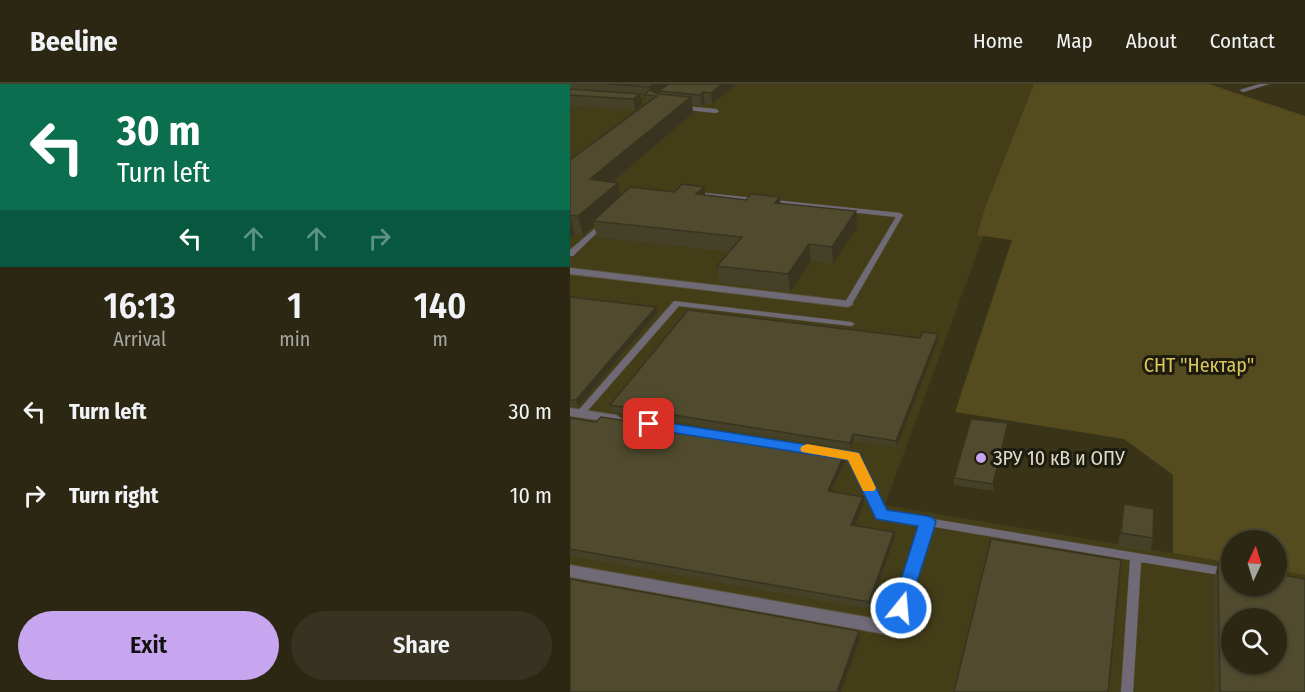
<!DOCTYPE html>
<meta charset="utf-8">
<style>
:root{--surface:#2b2712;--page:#373320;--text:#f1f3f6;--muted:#a6a59f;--line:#474432;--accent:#c8a6ef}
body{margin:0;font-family:"Fira Sans Condensed",sans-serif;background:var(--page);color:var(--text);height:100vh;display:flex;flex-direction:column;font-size:22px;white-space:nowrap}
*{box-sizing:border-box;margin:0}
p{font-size:20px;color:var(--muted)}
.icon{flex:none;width:33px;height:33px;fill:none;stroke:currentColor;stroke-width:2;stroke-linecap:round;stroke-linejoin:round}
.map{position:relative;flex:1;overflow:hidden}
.details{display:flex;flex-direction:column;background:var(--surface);width:570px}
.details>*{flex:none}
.hud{background:#0b6e4f;color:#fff;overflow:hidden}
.needle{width:39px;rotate:4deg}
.tools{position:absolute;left:651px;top:446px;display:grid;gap:12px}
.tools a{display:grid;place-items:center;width:66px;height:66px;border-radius:50%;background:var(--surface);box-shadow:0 2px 4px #0004,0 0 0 2px var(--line);font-size:30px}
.pin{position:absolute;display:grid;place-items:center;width:51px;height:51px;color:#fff;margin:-26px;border-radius:12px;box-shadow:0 3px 9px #0006}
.me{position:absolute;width:66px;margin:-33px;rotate:17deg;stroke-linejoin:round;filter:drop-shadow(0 0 4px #0008)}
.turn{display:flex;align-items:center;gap:21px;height:126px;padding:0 18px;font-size:27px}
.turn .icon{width:78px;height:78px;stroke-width:2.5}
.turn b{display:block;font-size:42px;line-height:51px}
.lanes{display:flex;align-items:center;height:57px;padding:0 18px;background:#0003;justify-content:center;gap:30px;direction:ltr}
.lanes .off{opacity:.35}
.eta{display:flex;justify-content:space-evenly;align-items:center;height:102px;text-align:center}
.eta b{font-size:36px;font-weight:600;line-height:42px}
.primary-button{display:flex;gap:12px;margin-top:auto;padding:12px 18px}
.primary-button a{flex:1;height:69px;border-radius:36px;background:var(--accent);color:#111;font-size:24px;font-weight:600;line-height:69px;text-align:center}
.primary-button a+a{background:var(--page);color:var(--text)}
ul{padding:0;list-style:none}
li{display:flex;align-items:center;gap:18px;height:84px;padding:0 18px}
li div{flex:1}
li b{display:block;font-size:22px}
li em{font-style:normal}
header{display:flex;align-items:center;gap:36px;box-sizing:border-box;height:84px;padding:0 30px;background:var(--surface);border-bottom:2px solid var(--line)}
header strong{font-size:28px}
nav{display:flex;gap:33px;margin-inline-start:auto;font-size:21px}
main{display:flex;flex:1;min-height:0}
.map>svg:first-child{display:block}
.built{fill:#433d18;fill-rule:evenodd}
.green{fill:#544b1e}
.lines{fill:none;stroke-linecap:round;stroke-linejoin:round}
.service-casing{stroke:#575238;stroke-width:1}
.minor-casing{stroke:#575238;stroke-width:2}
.service{fill:#706a77;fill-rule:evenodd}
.minor{fill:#706a77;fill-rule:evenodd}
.wall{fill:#454028}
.shaded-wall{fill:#383420}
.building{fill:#504b2e;stroke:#383420;stroke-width:1.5;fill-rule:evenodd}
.route{fill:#1a73e8;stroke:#114b97;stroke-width:1.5}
.slow{fill:#f59e0b}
.poi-dot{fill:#c8a6ef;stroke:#1e1b0f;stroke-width:2}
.labels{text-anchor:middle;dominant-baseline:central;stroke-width:6;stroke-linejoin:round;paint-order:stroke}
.park-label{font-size:20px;fill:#dac65b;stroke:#1e1b0f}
.poi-label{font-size:20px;fill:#dedbca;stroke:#1e1b0f;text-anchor:start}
</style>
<header>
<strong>Beeline</strong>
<nav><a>Home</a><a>Map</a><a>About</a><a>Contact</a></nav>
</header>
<main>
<section class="details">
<div class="hud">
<div class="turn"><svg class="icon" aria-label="left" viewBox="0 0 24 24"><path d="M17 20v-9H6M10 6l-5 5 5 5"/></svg><div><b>30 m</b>Turn left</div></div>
<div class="lanes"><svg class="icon" aria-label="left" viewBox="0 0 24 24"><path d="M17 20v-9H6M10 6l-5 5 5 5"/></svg><svg class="icon off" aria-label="ahead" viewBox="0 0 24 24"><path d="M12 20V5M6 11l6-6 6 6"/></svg><svg class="icon off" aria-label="ahead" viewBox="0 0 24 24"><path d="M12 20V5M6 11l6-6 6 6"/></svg><svg class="icon off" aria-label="right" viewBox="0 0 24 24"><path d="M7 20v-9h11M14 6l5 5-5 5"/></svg></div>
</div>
<div class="eta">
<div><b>16:13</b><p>Arrival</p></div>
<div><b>1</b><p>min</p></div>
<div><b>140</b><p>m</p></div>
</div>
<ul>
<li><svg class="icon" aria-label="left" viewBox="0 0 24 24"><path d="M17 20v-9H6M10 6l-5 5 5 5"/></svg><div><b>Turn left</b></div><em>30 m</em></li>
<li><svg class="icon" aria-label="right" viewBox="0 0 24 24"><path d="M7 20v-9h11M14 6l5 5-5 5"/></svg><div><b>Turn right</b></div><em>10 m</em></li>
</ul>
<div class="primary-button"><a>Exit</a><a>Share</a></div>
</section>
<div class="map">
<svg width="735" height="608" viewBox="0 0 735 608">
<rect width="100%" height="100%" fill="#393418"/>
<path class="built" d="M0,0H469L315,421L661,479L662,501H706L707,486L735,491V608H0ZM662,534H706V579H662Z"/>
<path class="green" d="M464,0H639L735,32V491L707,486L706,456H662L661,479L603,469V391L554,355L385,328L442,156L407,151L415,124Z"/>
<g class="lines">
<g class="service-casing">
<g id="service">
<path d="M690,0H699L673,8L670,6Z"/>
<path d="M112,22L146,25L149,27L146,29L110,25V23Z"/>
<path d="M125,108L330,129L333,131L282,220L278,222L274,220L326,133L123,111V109Z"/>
<path d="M35,136L38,138L37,139L3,172H0V166Z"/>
<path d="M104,217L281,238L285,240L281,242L109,222L13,332H7L5,330L7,328Z"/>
<path d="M357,434L662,485V493L571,478L563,608H551L560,476L353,441L352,438L353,435Z"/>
</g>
</g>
<g class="minor-casing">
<g id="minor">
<path d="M0,184L278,217L283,220L278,223L0,190Z"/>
<path d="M0,324L46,331L52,335L46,339L0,332Z"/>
<path d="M215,358L288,369L317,427L362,434L364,438L331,550L325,552L0,493V481L319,537L349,442L307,435L278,376L210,365L208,362Z"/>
</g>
</g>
<use href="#service" class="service"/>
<use href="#minor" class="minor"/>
</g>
<g class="wall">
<path d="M0,0H166L142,20L135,19L132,22L122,21L123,29L43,98L51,112L105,108L134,103L135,111L176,116L210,113V119L287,143L263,180L241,177L220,208L150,199L147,182L159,168L27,153L24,142L13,151L5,150L0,155V76L76,20L75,13H70L72,21L65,26L0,22Z"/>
<path d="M0,213L86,223L87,229L8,323L0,322Z"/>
<path d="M368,256L327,363L284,357L280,365L42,328L40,321Z"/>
<path d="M0,334L275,378L261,407L293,413L294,420L284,442L324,455L300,525L0,472Z"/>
<path d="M438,339V346L423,407L384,401V394Z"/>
<path d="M554,420L583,454L580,468L548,463Z"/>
<path d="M648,480L735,608H645L644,495Z"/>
</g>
<g class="shaded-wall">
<path d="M84,0H104L89,7L90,9L85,11H81L79,3Z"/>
<path d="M152,0H166L142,20L141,9Z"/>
<path d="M133,8L135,19L132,22L130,11Z"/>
<path d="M70,10L72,21L65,26L63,15Z"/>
<path d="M121,13L123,29L25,113L20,95Z"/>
<path d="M48,99L52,118L23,137L24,142L13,151L8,132Z"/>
<path d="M134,103L136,118L126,110Z"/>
<path d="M210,113L211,129L205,119Z"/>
<path d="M286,127L287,143L263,180L262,163Z"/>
<path d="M0,131L5,150L0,155Z"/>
<path d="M239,160L241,177L220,208L218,190Z"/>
<path d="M86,223L87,229L8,323L6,316Z"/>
<path d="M368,250V256L327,363L326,357Z"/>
<path d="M438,339V346L423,407V400Z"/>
<path d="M283,350L284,357L280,365V359Z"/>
<path d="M274,371L275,378L258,414V407Z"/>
<path d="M293,413L294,420L282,449L281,441Z"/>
<path d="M324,448V455L300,525L299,518Z"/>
<path d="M289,547L290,554L271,608H267Z"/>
</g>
<g class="building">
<path d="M40,0H84L79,3Z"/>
<path d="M99,0H152L141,9L133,8L130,11L89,7Z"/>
<path d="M0,5L70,10L63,15L0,11Z"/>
<path d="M80,6L88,10L121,13L20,95L48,99L8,132L0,131V76L87,12L74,11Z"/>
<path d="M112,100L134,103L126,110L176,116L181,110L210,113L205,119L286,127L262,163L239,160L218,190L147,182L172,153L23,137L60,103L105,108Z"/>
<path d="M0,213L86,223L6,316H0Z"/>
<path d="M118,226L350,254L353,248L368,250L326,357L283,350L280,359L40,321Z"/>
<path d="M31,333L274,371L258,407L293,413L281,441L324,448L299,518L0,465V334L26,338Z"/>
<path d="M401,335L438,339L423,400L384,394Z"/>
<path d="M554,420L584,425L583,454L551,449Z"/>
<path d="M421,455L551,476L538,608H384Z"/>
<path d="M648,480L662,482V501H706V490L735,495V608H650ZM662,534H706V579H662Z"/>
<path d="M0,495L289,547L267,608H0Z"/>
</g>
<path class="route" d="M79,336L289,369L317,426L357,432L363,434L366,438L337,529L331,531L325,529L322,524L348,442L306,435L278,376L74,344L71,340Z"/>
<path class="slow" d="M237,360L289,369L306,404L304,407H293L278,376L232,368L230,365L232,362Z"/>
<circle class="poi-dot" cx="411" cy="374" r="6"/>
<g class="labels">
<g class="park-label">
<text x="629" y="281">СНТ "Нектар"</text>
</g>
<g class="poi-label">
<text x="423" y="374">ЗРУ 10 кВ и ОПУ</text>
</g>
</g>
</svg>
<div class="tools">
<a><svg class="needle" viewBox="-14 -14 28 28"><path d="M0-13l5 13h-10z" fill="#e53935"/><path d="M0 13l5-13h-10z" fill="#a6a59f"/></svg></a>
<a><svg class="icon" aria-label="search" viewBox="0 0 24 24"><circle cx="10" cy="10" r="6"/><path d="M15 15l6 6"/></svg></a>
</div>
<div class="pin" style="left:79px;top:340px;background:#d93025"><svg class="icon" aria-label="arrive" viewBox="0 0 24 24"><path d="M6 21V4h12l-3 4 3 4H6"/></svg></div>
<svg class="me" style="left:331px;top:524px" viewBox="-20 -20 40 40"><circle r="17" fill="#1a73e8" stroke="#fff" stroke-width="3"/><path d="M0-11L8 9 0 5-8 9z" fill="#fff"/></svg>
</div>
</main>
